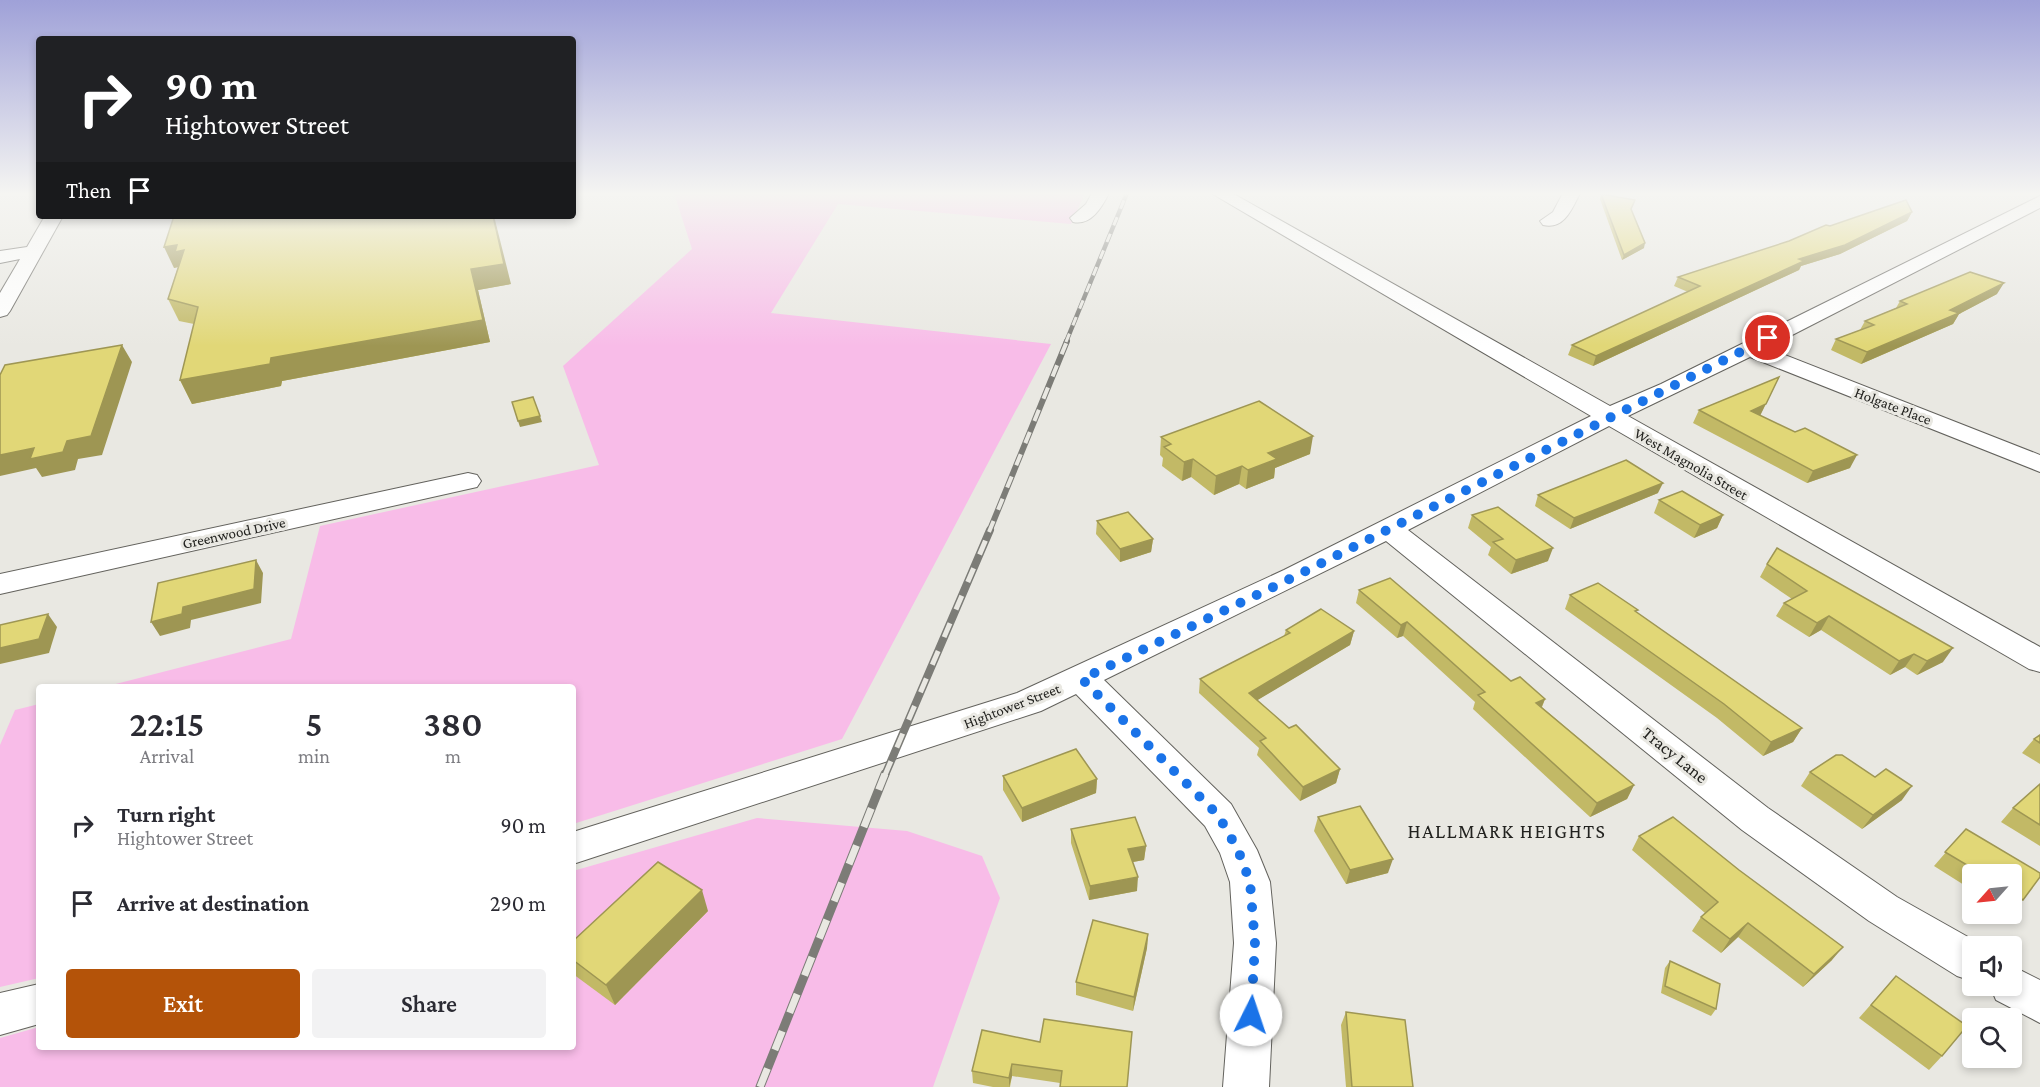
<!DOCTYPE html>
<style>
:root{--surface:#fff;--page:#f2f2f3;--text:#2b2b33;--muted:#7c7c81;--accent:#b45309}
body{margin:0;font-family:"Crimson Pro",serif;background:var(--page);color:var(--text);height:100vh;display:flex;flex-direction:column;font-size:22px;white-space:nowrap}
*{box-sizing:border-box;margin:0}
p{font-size:20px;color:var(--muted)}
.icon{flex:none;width:33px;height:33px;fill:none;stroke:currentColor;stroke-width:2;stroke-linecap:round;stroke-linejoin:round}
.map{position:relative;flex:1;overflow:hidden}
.details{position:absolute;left:36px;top:684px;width:540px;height:366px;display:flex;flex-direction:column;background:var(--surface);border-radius:6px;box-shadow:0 3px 9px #0003}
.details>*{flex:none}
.banner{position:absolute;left:36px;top:36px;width:540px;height:183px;border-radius:6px;box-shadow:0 3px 9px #0003;background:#202124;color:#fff;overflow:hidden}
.needle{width:39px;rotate:243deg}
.tools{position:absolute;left:1962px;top:864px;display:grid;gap:12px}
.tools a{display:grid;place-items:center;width:60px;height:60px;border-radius:6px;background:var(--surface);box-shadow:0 3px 9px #0003;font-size:30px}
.pin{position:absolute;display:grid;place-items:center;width:51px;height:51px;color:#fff;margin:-26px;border:3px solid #fff;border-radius:50%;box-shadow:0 2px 6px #0007}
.me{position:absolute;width:66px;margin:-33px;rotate:4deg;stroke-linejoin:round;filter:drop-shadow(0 0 4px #0008)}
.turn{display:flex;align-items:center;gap:21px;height:126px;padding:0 30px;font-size:27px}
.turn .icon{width:78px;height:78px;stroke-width:2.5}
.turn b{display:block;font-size:42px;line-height:51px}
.then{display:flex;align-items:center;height:57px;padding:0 30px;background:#0003;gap:12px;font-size:22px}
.eta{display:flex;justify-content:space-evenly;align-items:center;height:102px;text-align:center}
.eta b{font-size:36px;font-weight:600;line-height:42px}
.cta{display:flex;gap:12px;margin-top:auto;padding:12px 30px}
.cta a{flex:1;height:69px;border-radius:6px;background:var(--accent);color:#fff;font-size:24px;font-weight:600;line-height:69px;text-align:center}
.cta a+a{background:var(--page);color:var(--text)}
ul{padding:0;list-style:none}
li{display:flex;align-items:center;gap:18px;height:78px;padding:0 30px}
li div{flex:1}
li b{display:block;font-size:22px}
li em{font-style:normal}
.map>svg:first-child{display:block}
.green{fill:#f8bce8}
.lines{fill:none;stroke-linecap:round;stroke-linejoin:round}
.minor-casing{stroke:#63625d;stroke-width:2}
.minor{fill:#fff;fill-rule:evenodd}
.rail-far3-casing{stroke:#7c7c77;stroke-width:4.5}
.rail-far2-casing{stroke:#7c7c77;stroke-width:6}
.rail-far1-casing{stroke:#7c7c77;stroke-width:8}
.rail-casing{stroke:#7c7c77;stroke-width:9}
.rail-far3{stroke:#e9e8e2;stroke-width:3;stroke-dasharray:9;stroke-linecap:butt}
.rail-far2{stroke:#e9e8e2;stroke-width:4;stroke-dasharray:12;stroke-linecap:butt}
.rail-far1{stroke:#e9e8e2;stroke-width:5;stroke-dasharray:15;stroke-linecap:butt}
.rail{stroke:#e9e8e2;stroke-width:7;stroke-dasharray:20;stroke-linecap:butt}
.wall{fill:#c2b966}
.shaded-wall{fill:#9e9653}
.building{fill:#e1d777;stroke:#9e9653;stroke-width:1.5}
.route{stroke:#1a73e8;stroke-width:10;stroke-dasharray:0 18}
.labels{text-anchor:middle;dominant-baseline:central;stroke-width:6;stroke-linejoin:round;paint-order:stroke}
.street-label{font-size:15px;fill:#22221f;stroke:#e9e8e2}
.near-street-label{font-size:18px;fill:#22221f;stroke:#e9e8e2}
.near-neighbourhood-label{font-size:20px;letter-spacing:1.5px;fill:#22221f;stroke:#e9e8e2}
</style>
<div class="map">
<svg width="2040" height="1087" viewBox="0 0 2040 1087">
<rect width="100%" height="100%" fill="#e9e8e2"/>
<g class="green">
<path d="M674,193H1085L1071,224L838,204L771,313L1051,344L842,739L573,824V687H104L291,639L320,526L599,465L563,366L692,249Z"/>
<path d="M39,704V978L0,987V745L15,710Z"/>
<path d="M757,818L907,831L982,856L1000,898L933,1087H0V1038L39,1027V1047H573V871Z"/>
</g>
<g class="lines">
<g class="minor-casing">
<g id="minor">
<path d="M1092,193H1109C1102,207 1091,226 1073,222L1070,218L1086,204Z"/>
<path d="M1211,193H1232L1610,406L1661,384L2040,196V208L1767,348L2040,455V472L1750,357L1628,416L2040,647V672L2029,669L1609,426L1408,530L1768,808L1897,897L1984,946H1972V981L1957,976L1869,921L1742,830L1386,541L1104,680L1231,804L1257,850L1270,882L1276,943L1269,1087H1223L1234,943L1230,882L1220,853L1205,826L1076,694L1041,711L573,864V832L1017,693L1284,570L1591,416Z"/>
<path d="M1563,193H1580C1572,209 1564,230 1543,225L1540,221L1553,212Z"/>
<path d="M45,216H63L10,311L7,315L0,317V293L20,259L0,263V251L27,247Z"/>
<path d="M468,473L477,475L481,481L477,487L0,594V574Z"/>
<path d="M2012,966L2040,980V1023L1996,1000L1990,986H2012Z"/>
<path d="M39,984V1024L0,1035V993Z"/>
</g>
</g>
<use href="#minor" class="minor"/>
<g class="rail-far3-casing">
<path id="rail-far3" d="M1066,342L1127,193"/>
</g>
<g class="rail-far2-casing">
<path id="rail-far2" d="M989,532L1067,341"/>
</g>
<g class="rail-far1-casing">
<path id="rail-far1" d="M885,775L990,530"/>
</g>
<g class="rail-casing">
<path id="rail" d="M760,1087L885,774"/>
</g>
<use href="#rail-far3" class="rail-far3"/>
<use href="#rail-far2" class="rail-far2"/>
<use href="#rail-far1" class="rail-far1"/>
<use href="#rail" class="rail"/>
</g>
<g class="wall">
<path d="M1601,194L1631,210L1644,248L1622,260L1600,199Z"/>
<path d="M1912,212L1907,221L1840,254L1801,266L1799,270L1593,366L1568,355L1572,345L1688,292L1674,286L1678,277L1789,241L1830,226Z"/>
<path d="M174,216L511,284L478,290L490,342L282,381L281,386L192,404L180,380L194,324L179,321L168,299L178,267L174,268Z"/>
<path d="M1997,294L1959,314L1953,324L1861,364L1831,350L1836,339L1860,330L1865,321L1896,308L1900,301Z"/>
<path d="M1779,377L1760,415L1850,468L1807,483L1693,423L1699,410Z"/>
<path d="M1161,437L1310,454L1275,468L1274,478L1246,489L1239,484L1214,495L1191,477L1182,481L1162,466L1163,458L1160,455Z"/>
<path d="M1658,493L1570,529L1535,506L1538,495Z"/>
<path d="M1659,500L1723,515L1717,528L1694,538L1654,513Z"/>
<path d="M1472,515L1548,561L1511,574L1488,555L1491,547L1468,528Z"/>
<path d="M1097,521L1153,539L1151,552L1120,562L1096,534Z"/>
<path d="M1767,564L1943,662L1917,675L1905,667L1890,675L1821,630L1809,637L1776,616L1784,603L1792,599L1760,577Z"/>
<path d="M1359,590L1511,681L1545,699L1542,707L1634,785L1627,799L1590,817L1473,709L1475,702L1403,636L1397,638L1356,603Z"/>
<path d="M1570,595L1637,613L1802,728L1793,742L1763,756L1717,718L1565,609Z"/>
<path d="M1286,630L1354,631L1350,645L1257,700L1289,728L1340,769L1336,783L1300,801L1257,755L1259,748L1199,693L1200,679L1284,636Z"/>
<path d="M2040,735V764L2022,753L2034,739Z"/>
<path d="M1810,772L1902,800L1862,829L1801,786Z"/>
<path d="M1003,776L1097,779L1096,793L1022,822L1003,790Z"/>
<path d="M2040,784V846L2001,822L2013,808Z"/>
<path d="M1318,817L1388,873L1346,884L1314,831Z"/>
<path d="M1071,829L1146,846L1144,860L1133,862L1137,891L1089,900L1071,843Z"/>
<path d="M1966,829L2040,873V877L2023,900L2012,911V874H1972V890L1934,866Z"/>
<path d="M1639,836L1832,960L1803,987L1738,937L1721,953L1692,931L1701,917L1705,913L1632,850Z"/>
<path d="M708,911L615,1005L573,974V941Z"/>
<path d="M1148,934L1147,948L1133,1011L1076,995V982Z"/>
<path d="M1670,961L1716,1009L1711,1016L1661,993L1665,968Z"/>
<path d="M1896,976L1942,1056L1929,1070L1859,1018Z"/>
<path d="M1346,1012L1413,1087H1346L1341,1025Z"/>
<path d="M1132,1032L1060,1083L1012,1076L1010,1087H993L973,1083L972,1071L1040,1042Z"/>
</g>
<g class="shaded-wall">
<path d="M1912,212L1907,221L1840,254L1801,266L1799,270L1593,366L1596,356L1799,259Z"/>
<path d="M493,216H494L511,284L478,290L490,342L282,381L281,386L192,404L180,380L271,358Z"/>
<path d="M1645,243L1644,248L1622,260L1624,255Z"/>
<path d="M177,245L184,250L182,266L174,268L164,247Z"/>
<path d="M2004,283L1997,294L1959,314L1953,324L1861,364L1867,352Z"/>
<path d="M122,345L132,362L102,455L78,459L75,470L42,477L36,468L0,476V455Z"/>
<path d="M1779,377L1760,416L1751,411Z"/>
<path d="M540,416L542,422L520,427L518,421Z"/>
<path d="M1313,436L1310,454L1275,468L1274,478L1246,489L1248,470L1268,453Z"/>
<path d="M1857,455L1850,468L1807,483L1813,471Z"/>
<path d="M1193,459L1191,477L1182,481L1184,462Z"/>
<path d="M1242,466L1239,484L1214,495L1216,476Z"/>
<path d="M1663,483L1658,493L1570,529L1574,518Z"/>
<path d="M1723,515L1717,528L1694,538L1700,525Z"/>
<path d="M1153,539L1151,552L1120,562V549Z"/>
<path d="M1553,548L1548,561L1511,574L1516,560Z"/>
<path d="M256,560L263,573L261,603L191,620L190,628L160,636L151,622L183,607Z"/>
<path d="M48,614L57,627L49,653L0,664V648Z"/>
<path d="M1829,616L1821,630L1809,637L1817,623Z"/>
<path d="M1407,622L1403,636L1397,638L1401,625Z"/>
<path d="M1354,631L1350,645L1246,707L1249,693Z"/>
<path d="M1953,648L1943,662L1917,675L1927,661Z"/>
<path d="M1914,654L1905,667L1890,675L1899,661Z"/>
<path d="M1545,699L1539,713L1536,703Z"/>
<path d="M1802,728L1793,742L1763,756L1771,742Z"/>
<path d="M1340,769L1336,783L1300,801L1303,787Z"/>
<path d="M1097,779L1096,793L1022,822V808Z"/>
<path d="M1634,785L1627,799L1590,817L1597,803Z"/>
<path d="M1912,786L1902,800L1862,829L1873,815Z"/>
<path d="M1146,846L1144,860L1127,863L1128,849Z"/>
<path d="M1393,859L1388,873L1346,884L1350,870Z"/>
<path d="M1138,877L1137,891L1089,900L1090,886Z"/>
<path d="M702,890L708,911L615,1005L606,985Z"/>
<path d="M1748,923L1738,937L1721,953L1730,939Z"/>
<path d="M1148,934L1147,948L1133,1011L1134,997Z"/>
<path d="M1843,947L1832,960L1803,987L1814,974Z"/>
<path d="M1012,1064V1076L1009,1087V1078Z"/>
</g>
<g class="building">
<path d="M1601,194L1635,200L1631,209L1645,243L1624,255Z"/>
<path d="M1906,200L1912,212L1845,245L1799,259L1804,261L1596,356L1572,345L1700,286L1678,277L1789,241L1826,225L1830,226Z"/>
<path d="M174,216H493L504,264L471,269L483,320L271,358L270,364L180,380L198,307L168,299L184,250L175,252L177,245L164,247Z"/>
<path d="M1970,272L2004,283L1950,310L1959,313L1867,352L1836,339L1874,325L1865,321L1907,304L1900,301Z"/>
<path d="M122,345L91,436L67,441L63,452L30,459L34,448L0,455V375L5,365Z"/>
<path d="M1779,377L1766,404L1751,411L1795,432L1805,428L1857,455L1813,471L1699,410Z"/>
<path d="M533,397L540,416L518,421L512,402Z"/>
<path d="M1259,401L1313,436L1268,453L1277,459L1248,470L1242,466L1216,476L1193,459L1184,462L1164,447L1171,444L1161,437Z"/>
<path d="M1626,460L1663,483L1574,518L1538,495Z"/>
<path d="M1682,491L1723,515L1700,525L1659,500Z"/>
<path d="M1498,507L1553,548L1516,560L1493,542L1503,539L1472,515Z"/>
<path d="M1128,512L1153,539L1120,549L1097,521Z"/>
<path d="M1777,548L1953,648L1927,661L1914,654L1899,661L1829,616L1817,623L1784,603L1807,591L1767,564Z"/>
<path d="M256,560L254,589L183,607L182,614L151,622L158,583Z"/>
<path d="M1390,578L1511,681L1520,677L1545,699L1536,703L1634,785L1597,803L1478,695L1485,692L1407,622L1401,625L1359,590Z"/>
<path d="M1598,583L1638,610L1635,611L1802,728L1771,742L1724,704L1570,595Z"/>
<path d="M1321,609L1354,631L1249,693L1289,728L1296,725L1340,769L1303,787L1260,741L1266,738L1200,679L1290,633L1286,630Z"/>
<path d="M48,614L39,639L0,648V625Z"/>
<path d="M2040,735V743L2034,739Z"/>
<path d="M1076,749L1097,779L1022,808L1003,776Z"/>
<path d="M1836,755H1842L1875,777L1886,769L1912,786L1873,815L1810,772Z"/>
<path d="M2040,784V825L2013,808Z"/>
<path d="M1360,806L1393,859L1350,870L1318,817Z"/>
<path d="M1135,817L1146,846L1128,849L1138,877L1090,886L1071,829Z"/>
<path d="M1673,817L1739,870L1843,947L1814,974L1748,923L1730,939L1701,917L1718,902L1639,836Z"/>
<path d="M1966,829L2040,873V877L2023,900L2012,893V874H1982L1945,852Z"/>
<path d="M658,862L702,890L606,985L573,960V941Z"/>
<path d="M1093,920L1148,934L1134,997L1076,982Z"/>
<path d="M1670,961L1720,984L1716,1009L1665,986Z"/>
<path d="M1896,976L1967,1026L1942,1056L1871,1005Z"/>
<path d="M1346,1012L1405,1020L1413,1087H1352Z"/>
<path d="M1044,1019L1132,1032L1127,1087H1060L1062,1071L1012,1064L1009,1078L972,1071L982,1030L1040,1042Z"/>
</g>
<linearGradient id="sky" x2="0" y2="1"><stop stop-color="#9fa1d8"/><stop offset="0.56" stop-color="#f5f5f2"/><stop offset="1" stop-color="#f5f5f2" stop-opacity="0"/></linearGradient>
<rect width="2040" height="346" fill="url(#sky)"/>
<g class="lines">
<path class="route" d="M1251,1015L1255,944L1250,882L1238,850L1218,815L1082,679L1294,577L1768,338"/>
</g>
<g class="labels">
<g class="street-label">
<text transform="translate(1893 406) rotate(21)">Holgate Place</text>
<text transform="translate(1691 464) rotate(30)">West Magnolia Street</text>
<text transform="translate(234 533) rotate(-12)">Greenwood Drive</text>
<text transform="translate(1012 706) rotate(-21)">Hightower Street</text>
</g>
<g class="near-street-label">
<text transform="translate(1675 755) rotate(39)">Tracy Lane</text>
</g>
<g class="near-neighbourhood-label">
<text x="1507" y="831">HALLMARK HEIGHTS</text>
</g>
</g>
</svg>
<div class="tools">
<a><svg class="needle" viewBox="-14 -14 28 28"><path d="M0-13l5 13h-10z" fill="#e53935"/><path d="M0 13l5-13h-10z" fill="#7c7c81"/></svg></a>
<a><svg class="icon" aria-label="sound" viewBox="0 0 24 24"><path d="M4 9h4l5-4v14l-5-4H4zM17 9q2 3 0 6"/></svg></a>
<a><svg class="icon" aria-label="search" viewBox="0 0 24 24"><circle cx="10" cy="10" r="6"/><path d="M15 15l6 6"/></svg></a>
</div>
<div class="pin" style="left:1768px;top:338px;background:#d93025"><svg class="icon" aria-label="arrive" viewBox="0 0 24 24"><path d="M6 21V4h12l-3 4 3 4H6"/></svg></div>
<svg class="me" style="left:1251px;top:1015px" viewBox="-20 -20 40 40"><circle r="19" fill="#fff"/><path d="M0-13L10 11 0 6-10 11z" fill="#1a73e8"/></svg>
<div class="banner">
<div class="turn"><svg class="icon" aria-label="right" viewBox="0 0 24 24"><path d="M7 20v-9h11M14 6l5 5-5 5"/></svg><div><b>90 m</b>Hightower Street</div></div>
<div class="then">Then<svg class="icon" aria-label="arrive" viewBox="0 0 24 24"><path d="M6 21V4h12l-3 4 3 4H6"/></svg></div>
</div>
<section class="details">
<div class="eta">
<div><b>22:15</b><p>Arrival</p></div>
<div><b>5</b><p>min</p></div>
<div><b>380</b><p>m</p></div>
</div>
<ul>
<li><svg class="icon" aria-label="right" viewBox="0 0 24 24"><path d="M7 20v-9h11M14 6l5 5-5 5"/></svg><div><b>Turn right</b><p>Hightower Street</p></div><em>90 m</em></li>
<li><svg class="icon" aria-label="arrive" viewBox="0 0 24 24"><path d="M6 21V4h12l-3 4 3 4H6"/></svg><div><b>Arrive at destination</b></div><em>290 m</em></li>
</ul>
<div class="cta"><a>Exit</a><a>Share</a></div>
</section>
</div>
